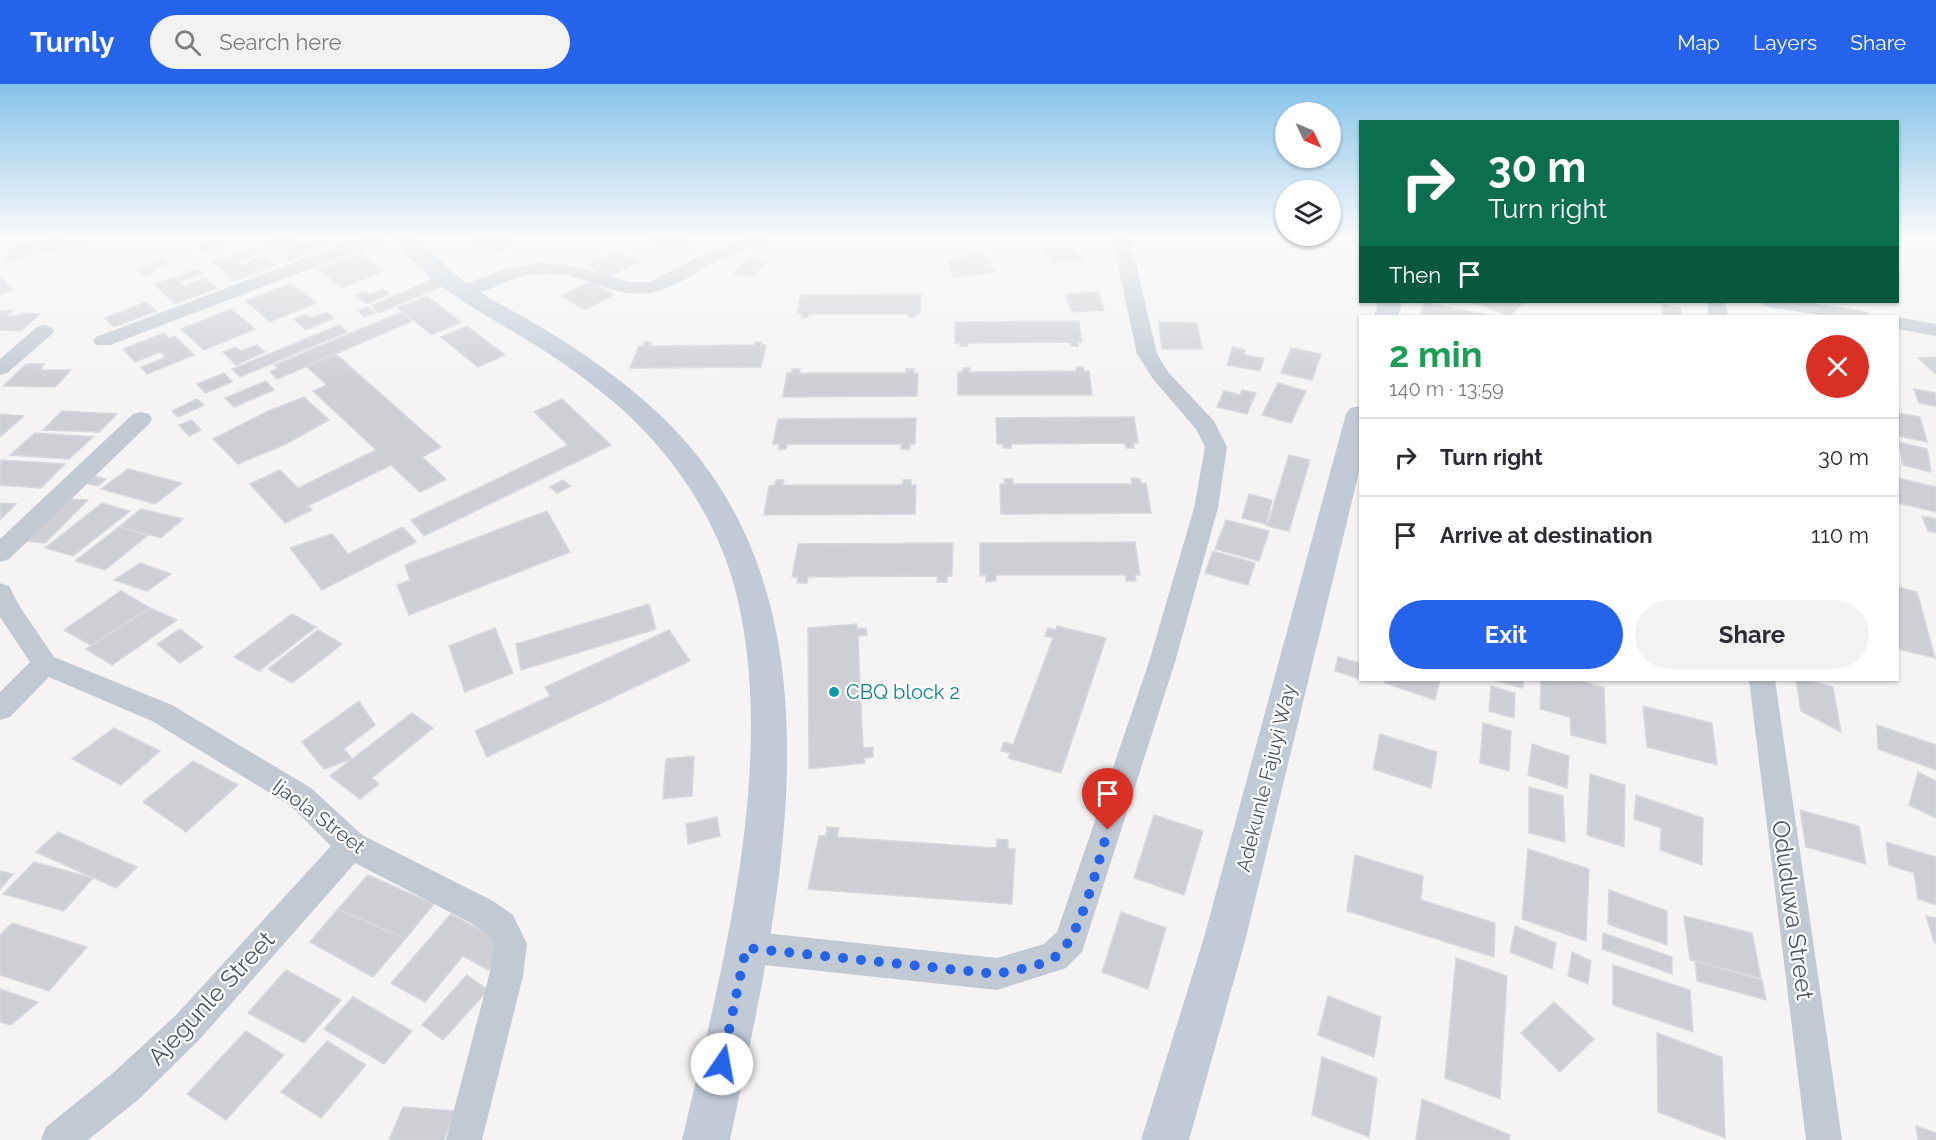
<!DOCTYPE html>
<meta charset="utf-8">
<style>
:root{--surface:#fff;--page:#f2f2f3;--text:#2b2b33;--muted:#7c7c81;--line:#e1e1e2;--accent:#2563eb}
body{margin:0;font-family:Raleway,sans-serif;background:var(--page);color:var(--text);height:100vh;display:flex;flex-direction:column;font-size:22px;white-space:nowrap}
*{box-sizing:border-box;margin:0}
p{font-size:20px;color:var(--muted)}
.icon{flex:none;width:33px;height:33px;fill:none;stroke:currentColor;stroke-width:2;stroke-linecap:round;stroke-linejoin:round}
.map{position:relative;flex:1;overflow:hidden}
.panel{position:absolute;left:1359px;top:231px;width:540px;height:366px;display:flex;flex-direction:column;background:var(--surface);border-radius:0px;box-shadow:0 2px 4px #0004}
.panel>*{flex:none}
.banner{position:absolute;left:1359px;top:36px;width:540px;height:183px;border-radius:0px;box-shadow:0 2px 4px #0004;background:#0b6e4f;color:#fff;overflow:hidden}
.needle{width:39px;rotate:134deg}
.fabs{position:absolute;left:1275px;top:18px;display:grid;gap:12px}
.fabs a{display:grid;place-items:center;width:66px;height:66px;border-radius:50%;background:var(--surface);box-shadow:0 2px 4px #0004;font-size:30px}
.pin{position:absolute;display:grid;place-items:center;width:51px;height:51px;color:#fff;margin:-62px -26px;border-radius:50% 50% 50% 0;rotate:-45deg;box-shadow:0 0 6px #0007}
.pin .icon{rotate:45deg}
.me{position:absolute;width:66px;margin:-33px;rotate:12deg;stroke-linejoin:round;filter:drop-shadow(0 0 4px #0008)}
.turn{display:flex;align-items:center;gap:21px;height:126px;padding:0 30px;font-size:27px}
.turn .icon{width:78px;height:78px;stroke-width:2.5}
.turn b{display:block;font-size:42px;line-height:51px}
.then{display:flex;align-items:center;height:57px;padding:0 30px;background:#0003;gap:12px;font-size:22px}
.round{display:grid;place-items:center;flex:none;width:63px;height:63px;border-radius:32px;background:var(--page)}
.summary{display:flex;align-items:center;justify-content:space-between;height:102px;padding:0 30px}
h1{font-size:36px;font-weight:700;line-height:45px;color:#1e9e55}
.primary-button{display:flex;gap:12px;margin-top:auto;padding:12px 30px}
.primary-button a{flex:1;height:69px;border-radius:36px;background:var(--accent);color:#fff;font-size:24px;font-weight:700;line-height:69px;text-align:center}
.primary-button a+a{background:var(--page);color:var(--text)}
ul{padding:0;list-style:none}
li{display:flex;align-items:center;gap:18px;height:78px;padding:0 30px;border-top:2px solid var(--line)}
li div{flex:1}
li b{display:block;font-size:22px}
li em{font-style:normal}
header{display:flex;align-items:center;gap:36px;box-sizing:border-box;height:84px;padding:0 30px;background:var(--accent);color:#fff}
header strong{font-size:28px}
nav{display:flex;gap:33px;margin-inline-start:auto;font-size:21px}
.search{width:420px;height:54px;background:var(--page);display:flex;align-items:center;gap:15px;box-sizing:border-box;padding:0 21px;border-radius:33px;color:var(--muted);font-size:22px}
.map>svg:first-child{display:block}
.building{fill:#cdcfd5;stroke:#d7d9de;stroke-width:1.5}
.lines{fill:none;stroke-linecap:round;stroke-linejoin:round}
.street{fill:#c1cad2;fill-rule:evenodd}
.secondary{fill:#c1cbd6;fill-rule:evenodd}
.route{stroke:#2563eb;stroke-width:10;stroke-dasharray:0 18}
.culture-dot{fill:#0f9aa8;stroke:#fff;stroke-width:2}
.labels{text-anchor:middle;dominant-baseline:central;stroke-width:4.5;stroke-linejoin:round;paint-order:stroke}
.culture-label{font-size:20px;fill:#0d838f;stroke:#fff;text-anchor:start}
.street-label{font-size:20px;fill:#4a5661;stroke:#fff}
.near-street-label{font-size:24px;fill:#4a5661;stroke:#fff}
</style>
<header>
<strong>Turnly</strong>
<div class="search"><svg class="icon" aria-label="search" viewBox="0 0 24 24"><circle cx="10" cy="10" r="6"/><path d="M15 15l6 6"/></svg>Search here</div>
<nav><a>Map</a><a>Layers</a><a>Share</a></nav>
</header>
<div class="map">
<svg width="1936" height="1056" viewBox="0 0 1936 1056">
<rect width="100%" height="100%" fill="#f5f3f3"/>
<g class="building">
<path d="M50,154L89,156L7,178L8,164Z"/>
<path d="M219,154L226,159L211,164L214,167L204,170L195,163Z"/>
<path d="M275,154H297L293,156L298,160L321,154L330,161L290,176L268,157Z"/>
<path d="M471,154H507L516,161L491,171Z"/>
<path d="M646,154H690L667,166L642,156Z"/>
<path d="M1072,161L1083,175L1052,179L1044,165Z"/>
<path d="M253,164L259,169L238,177L242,181L265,172L275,182L234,197L213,178Z"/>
<path d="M360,168L384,187L342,204L318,185Z"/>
<path d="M614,168L643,176L606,194L587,181Z"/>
<path d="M983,168L994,188L953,194L947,175Z"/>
<path d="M749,174L768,178L752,193L733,189Z"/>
<path d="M163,175L168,180L153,185L155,188L144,192L136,185Z"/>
<path d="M197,185L202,190L180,198L184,202L205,194L217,204L175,220L154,200Z"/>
<path d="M0,193L13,206L0,210Z"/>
<path d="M433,195L443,202L379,229L371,222Z"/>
<path d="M590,198L614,211L585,226L561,212Z"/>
<path d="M291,199L316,219L270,238L246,217Z"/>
<path d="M384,205L390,210L366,220L356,211L365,208L370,211Z"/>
<path d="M1098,208L1104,226L1071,228L1066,210Z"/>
<path d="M921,210L920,230H916V233H908L909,230H809L808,233L801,234L802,230H797L801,211Z"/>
<path d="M427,212L461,238L432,251L398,224Z"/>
<path d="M146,218L156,227L114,243L105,234Z"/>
<path d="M1424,218L1492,232H1420Z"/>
<path d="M1472,218H1525L1509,232Z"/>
<path d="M1662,220L1681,224V232H1662Z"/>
<path d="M368,223L375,229L365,233L358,227Z"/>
<path d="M231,225L255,245L204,266L181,245Z"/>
<path d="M14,226L6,232H18L22,229L40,230L21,247L0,246V227Z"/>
<path d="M326,228L334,234L306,246L294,235L306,230L312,234Z"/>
<path d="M401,228L412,237L277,295L270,288L278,284L274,281Z"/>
<path d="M1079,237L1082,258H1078V262H1071L1070,258L967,259V262H960V259H955V238Z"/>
<path d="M1159,238L1197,239L1202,265H1162Z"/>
<path d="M340,241L347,248L240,293L232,285Z"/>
<path d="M467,242L505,271L478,283L441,253Z"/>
<path d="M164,249L169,254L175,252L194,271L147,290L141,283L166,273L160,268L135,278L123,265Z"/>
<path d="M644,258H651L650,262L754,261L755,258H762L761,261H766L761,283L630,284L639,262H643Z"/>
<path d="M257,261L265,268L236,281L223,268L236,263L241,267Z"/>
<path d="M1233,263L1245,266L1244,271L1264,274L1260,287L1227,281Z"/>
<path d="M1291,264L1321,270L1312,296L1281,289Z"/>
<path d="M336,270L441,363L422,373L446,395L420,408L391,381L308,422L312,426L285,439L250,400L280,386L298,404L376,366L313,307L327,301L306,282Z"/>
<path d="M1936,273V290L1918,274Z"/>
<path d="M26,280H44L40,286H71L55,303L3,302Z"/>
<path d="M1076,283H1083L1084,287H1089L1092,311H958V288H962L963,284H970V288L1076,287Z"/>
<path d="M792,285H800L799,289H906V285H914L913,289H918L917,312L783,313L787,289H792Z"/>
<path d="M224,289L232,298L205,309L197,300Z"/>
<path d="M266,297L274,306L234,323L225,314Z"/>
<path d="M1278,299L1306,307L1291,339L1262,331Z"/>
<path d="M1914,305L1936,309V322L1919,319Z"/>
<path d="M1242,306L1256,309L1247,330L1217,323L1224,307L1240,311Z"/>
<path d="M304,313L329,336L286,360L238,380L213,355L266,328Z"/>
<path d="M197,315L204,321L178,333L172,327Z"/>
<path d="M562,315L611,361L424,452L411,436L568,361L534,328Z"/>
<path d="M62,327L117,330L99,348L43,346Z"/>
<path d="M1898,329L1920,333L1927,358L1898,352Z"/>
<path d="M0,330L24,332L0,353Z"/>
<path d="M1134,333L1138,359H1133L1134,364H1126L1125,359L1011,360V364H1003V360H997L996,334Z"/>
<path d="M916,334L915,360H910V365H901L902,360H787L786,365H778L779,360H773L778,335Z"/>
<path d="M192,336L201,346L189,352L179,341Z"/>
<path d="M35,349L93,353L69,375L10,371Z"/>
<path d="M1899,358L1927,365L1931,388L1903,381Z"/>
<path d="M1289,371L1310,376L1289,447L1267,442Z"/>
<path d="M1,376L65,380L41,404L0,401Z"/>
<path d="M128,385L182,399L155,420L101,405Z"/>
<path d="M95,392L106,395L98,402L86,399Z"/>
<path d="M1131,394L1140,395L1141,399H1146L1151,429L1001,430L1000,400H1005L1004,395H1013V400H1132Z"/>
<path d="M1898,394L1936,403V428L1898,419Z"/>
<path d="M563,396L571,402L557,409L550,403Z"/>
<path d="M776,396H784L783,401H902L903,396H911V401H916L915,430L764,431L769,402L775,401Z"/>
<path d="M1249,410L1272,416L1266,440L1242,434Z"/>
<path d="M66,415L88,416L45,459L25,457Z"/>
<path d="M0,419L16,420L0,436Z"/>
<path d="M102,419L130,427L73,472L45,464Z"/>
<path d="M141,425L183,435L161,454L119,443Z"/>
<path d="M547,427L570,468L409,531L397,501L410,496L405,481Z"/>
<path d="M1922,432L1936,435V449L1928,447Z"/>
<path d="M1226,436L1269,447L1259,477L1215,465Z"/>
<path d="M119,443L148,451L105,486L75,477Z"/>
<path d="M403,443L416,458L322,506L290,464L332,450L348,470Z"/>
<path d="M1135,458L1140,491H1135L1136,497H1126V491H996V497L986,498V491L980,492V459Z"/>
<path d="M953,459L952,492H947V498H937L938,492L808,493L807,499H797L798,493H792L798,460Z"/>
<path d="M1213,467L1255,479L1248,501L1205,489Z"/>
<path d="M140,479L171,490L147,507L114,496Z"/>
<path d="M1898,503L1917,508L1935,574L1898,565Z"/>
<path d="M121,507L150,524L92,562L64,546Z"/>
<path d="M649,520L656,545L521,586L516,560Z"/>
<path d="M150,524L177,536L112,581L86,565Z"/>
<path d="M292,530L316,543L259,587L234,573Z"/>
<path d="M857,540V545L866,544L867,551L858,552L863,664L873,663V673L864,674L865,679L809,685L808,544Z"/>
<path d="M1057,542L1106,554L1061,689L1008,674L1010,669L1001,667L1004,658L1013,661L1053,554L1045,552L1048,544L1056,546Z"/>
<path d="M495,544L513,589L465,608L449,562Z"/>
<path d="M180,545L203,563L180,579L157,560Z"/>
<path d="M318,546L342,560L292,599L268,585Z"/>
<path d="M669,546L690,577L487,673L475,647L550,612L545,603Z"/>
<path d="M1338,573L1360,579V595L1335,587Z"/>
<path d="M1386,596H1440L1435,616L1385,599Z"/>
<path d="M1493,596H1523V604Z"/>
<path d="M1541,596H1576L1604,603L1606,660L1571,651L1570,633L1540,625Z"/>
<path d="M1796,596H1806L1833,603L1841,648L1801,627Z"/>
<path d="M1491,602L1515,609L1514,634L1489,627Z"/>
<path d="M359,617L375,641L344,665L352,675L324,685L302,658Z"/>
<path d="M1643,622L1712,639L1717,681L1647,663Z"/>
<path d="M412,629L433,644L372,694L379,700L360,715L330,692Z"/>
<path d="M1483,639L1511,647L1509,687L1480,679Z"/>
<path d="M1877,641L1936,661V686L1878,665Z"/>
<path d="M114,644L160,667L121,701L72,675Z"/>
<path d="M1380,650L1437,668L1431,704L1373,685Z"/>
<path d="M1532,660L1569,672L1567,704L1528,691Z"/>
<path d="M694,672L692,712L663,715L666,675Z"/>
<path d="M193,677L238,701L186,748L143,718Z"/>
<path d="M1918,688L1936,697V734L1909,721Z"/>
<path d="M1590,690L1625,701L1624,763L1587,751Z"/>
<path d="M1529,703L1563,712L1565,758L1529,749Z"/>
<path d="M1636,711L1703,734L1702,781L1660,766L1661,744L1634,735Z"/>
<path d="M1800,726L1859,742L1866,780L1806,763Z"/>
<path d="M1154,731L1203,747L1184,811L1134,794Z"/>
<path d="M717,733L720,752L688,760L686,740Z"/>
<path d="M827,743L839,744L837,753L996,764L997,755L1008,756V765H1015L1012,820L808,805L819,752H826Z"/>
<path d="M58,748L137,783L116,804L36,768Z"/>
<path d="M1886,758L1936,773V821L1918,815L1914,789L1889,781Z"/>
<path d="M1528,765L1589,785L1586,857L1522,835Z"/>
<path d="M1355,771L1423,792L1421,816L1495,839L1494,873L1347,827Z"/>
<path d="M34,778L93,794L64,827L3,810Z"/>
<path d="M0,787L13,790L0,805Z"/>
<path d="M368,791L434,820L405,855L338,825Z"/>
<path d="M1609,806L1667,827V861L1608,840Z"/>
<path d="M338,825L405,855L373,893L310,858Z"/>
<path d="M1121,828L1166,844L1148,905L1102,888Z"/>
<path d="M451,830L508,861L488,886L463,872L425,918L391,899Z"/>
<path d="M1684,832L1752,849L1761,894L1690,876Z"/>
<path d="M1926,832L1936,834V859L1934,858Z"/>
<path d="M12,839L87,863L49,907L0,891V851Z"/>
<path d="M1515,842L1556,859L1552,885L1510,868Z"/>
<path d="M1603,849L1672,873V890L1602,865Z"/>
<path d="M1572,868L1591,877L1588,900L1568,892Z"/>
<path d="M1456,874L1507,892L1500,1015L1445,994Z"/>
<path d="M1695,877L1762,896L1766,916L1697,897Z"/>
<path d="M1613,881L1690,906L1693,948L1613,921Z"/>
<path d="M286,886L341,916L304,959L248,929Z"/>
<path d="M467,891L488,906L443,956L422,941Z"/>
<path d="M0,905L38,918L11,941L0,938Z"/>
<path d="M1328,912L1381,933L1374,973L1318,951Z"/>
<path d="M353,913L412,947L384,980L324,945Z"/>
<path d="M1554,918L1594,955L1560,988L1521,949Z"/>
<path d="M246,947L284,971L226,1036L187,1010Z"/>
<path d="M1657,949L1722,973L1725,1054L1658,1028Z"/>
<path d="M327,957L366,981L321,1034L281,1008Z"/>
<path d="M1322,973L1377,994L1369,1053L1312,1031Z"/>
<path d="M1422,1015L1510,1051L1509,1056H1416Z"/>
<path d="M403,1023L455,1027L444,1056H389Z"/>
<path d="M1916,1042L1936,1049V1056H1918Z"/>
</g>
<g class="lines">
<g class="street">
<path d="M359,154H384L381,158L110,261H96L93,257L96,253Z"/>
<path d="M743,154H771L768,158C747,164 727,172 708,182C689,192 672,205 650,209C617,214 588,193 556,190C514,187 499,205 463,214L456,212L454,208L456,204L504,185L541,179L573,182L630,198H650L710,167Z"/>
<path d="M1112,154H1130L1157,270L1168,288L1214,337L1227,363L1218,424L1175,578L1082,868L1066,884L997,906L746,879L734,874L730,863L734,852L746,847L997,874L1044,860L1057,848L1149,578L1194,424L1205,363L1196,345L1153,295L1137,270Z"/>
<path d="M1707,218H1725L1728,232H1709Z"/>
<path d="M1763,218H1804L1860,226L1867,228L1870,232H1827L1772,224L1765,222Z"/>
<path d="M1898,233L1936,240V252L1898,245Z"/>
<path d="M44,241L51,243L54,247L51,251L7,289L0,291V275L37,243Z"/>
<path d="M141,328L149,330L152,335L149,340L9,475L0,478V455L133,330Z"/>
<path d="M0,499L9,502L20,523L54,573L172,621L311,704L362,751L493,817L513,831L527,860L523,892L482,1056H446L489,892L494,861L491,853L471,839L355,779L200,955L139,1015L88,1056H41L46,1043L113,989L176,931L331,762L291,722L152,637L49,593L10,633L0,636V608L30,578L0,533Z"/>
<path d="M1749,596H1775L1842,1056H1806Z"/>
</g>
<g class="secondary">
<path d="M394,154H418C433,169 448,185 465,198C488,215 514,227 539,242C581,267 623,296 659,330C858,517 778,823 730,1056H682C722,886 782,665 732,494C712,429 673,372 623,326C591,298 556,273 519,251C475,225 424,198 394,154Z"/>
<path d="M1378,218H1402L1398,232H1374Z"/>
<path d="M1360,322V384L1245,857L1189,1056H1141L1203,857L1346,330L1350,324Z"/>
</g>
</g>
<linearGradient id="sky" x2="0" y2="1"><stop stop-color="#85c3ea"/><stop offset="0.51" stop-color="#fafafa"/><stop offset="1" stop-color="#fafafa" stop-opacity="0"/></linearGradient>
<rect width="1936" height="302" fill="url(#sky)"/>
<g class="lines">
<path class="route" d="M722,980L746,864L997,890C1015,886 1039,883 1055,873C1081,855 1098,778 1108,746"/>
</g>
<circle class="culture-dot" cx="834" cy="608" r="6"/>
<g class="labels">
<g class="culture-label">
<text x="846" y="608">CBQ block 2</text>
</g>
<g class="street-label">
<text transform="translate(1266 694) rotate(-76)">Adekunle Fajuyi Way</text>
<text transform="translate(319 732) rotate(37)">Ijaola Street</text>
</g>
<g class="near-street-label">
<text transform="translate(1793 826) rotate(82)">Oduduwa Street</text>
<text transform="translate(211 914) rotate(-47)">Ajegunle Street</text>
</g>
</g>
</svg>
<div class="fabs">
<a><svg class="needle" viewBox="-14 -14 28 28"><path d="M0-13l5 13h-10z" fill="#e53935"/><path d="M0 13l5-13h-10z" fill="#7c7c81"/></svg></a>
<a><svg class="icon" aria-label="layers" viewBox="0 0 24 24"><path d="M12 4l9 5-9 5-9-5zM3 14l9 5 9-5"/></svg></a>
</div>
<div class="pin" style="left:1108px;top:746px;background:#d93025"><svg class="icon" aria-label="arrive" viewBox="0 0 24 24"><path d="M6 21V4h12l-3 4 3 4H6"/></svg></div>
<svg class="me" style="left:722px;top:980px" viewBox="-20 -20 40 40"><circle r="19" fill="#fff"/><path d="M0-13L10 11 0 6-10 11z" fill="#2563eb"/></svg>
<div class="banner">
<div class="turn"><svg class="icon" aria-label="right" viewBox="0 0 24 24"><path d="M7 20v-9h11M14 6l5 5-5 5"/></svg><div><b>30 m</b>Turn right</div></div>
<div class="then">Then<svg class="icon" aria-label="arrive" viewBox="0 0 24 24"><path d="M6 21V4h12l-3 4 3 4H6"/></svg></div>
</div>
<section class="panel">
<div class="summary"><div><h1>2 min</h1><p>140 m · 13:59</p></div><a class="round" style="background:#d93025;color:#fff"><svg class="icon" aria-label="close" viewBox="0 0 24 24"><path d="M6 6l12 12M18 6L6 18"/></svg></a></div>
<ul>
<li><svg class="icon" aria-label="right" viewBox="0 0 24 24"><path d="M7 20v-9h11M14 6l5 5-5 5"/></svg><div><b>Turn right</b></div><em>30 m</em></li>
<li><svg class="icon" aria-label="arrive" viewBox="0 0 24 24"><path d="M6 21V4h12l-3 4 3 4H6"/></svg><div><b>Arrive at destination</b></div><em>110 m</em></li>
</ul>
<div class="primary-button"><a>Exit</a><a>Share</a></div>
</section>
</div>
